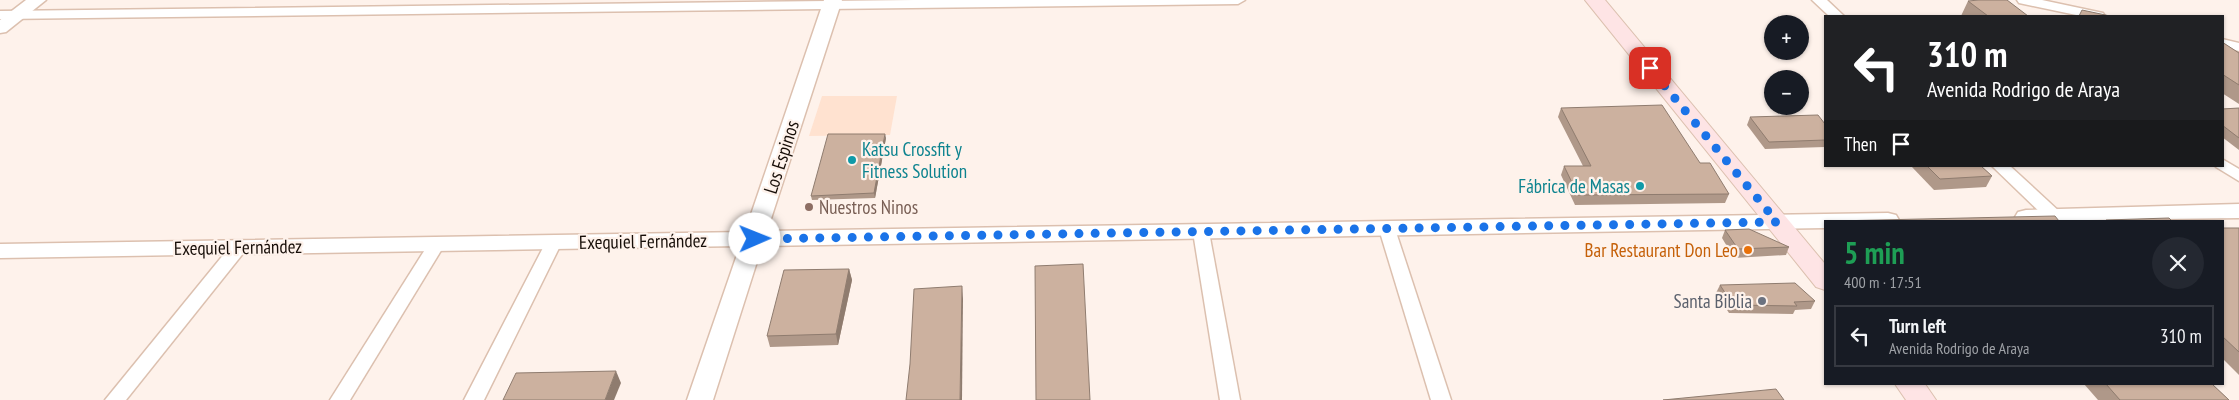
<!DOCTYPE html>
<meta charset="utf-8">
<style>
:root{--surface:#171b24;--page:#242831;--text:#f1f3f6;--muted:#9ea1a6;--line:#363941}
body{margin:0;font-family:"PT Sans Narrow",sans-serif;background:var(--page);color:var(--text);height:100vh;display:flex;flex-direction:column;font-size:19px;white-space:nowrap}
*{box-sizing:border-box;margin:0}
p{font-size:16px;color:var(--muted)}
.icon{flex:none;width:28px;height:28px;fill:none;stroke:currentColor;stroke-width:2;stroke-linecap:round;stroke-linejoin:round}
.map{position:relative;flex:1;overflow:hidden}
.sheet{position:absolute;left:1824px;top:220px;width:400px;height:165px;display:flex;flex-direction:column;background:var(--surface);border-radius:0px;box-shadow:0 1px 4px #0004}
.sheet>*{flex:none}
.top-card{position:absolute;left:1824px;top:15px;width:400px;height:152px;border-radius:0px;box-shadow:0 1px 4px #0004;background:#202124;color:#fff;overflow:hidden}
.controls{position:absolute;left:1764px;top:15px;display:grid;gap:10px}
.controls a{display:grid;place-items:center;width:45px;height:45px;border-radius:50%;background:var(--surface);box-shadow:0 1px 4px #0004;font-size:25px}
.pin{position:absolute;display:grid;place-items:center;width:42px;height:42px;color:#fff;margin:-21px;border-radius:10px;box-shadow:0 2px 8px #0006}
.me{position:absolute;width:55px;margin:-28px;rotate:89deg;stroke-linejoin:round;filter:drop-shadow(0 0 4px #0008)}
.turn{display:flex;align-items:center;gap:18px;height:105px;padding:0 20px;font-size:22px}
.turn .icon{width:65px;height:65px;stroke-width:2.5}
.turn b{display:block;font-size:35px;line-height:42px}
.then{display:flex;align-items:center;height:48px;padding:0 20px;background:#0003;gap:10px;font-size:19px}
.round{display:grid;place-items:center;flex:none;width:52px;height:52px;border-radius:26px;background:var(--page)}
.head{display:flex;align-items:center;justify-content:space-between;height:85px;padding:0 20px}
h1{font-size:30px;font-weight:800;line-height:38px;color:#1e9e55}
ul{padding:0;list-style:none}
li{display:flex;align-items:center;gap:15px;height:62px;margin:0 10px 8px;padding:0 10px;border:2px solid var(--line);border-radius:0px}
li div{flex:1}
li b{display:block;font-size:19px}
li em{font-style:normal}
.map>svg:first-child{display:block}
.built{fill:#ffe2d0}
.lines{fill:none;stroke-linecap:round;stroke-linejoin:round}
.minor-casing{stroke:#dcc0af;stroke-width:3}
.tertiary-casing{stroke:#dcc0af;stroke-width:3}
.secondary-casing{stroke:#dcc0af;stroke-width:2}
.minor{fill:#fff;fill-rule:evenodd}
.tertiary{fill:#fff;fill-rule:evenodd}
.secondary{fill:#fee4e5;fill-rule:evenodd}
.wall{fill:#af9889}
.shaded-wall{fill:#8f7c6f}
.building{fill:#ccb19f;stroke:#8f7c6f}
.route{stroke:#1a73e8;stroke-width:9;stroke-dasharray:0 16.2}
.culture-dot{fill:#0f9aa8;stroke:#fef2eb;stroke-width:2}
.education-dot{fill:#8d6e63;stroke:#fef2eb;stroke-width:2}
.food-dot{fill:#e8710a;stroke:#fef2eb;stroke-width:2}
.worship-dot{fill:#6b7280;stroke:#fef2eb;stroke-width:2}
.labels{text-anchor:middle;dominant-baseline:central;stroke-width:4.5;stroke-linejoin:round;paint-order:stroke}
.culture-label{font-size:19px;fill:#0d838f;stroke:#fef2eb;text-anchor:start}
.street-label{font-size:19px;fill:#170e08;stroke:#fef2eb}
.education-label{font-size:19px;fill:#785e54;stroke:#fef2eb;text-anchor:start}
.food-label{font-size:19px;fill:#c56008;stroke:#fef2eb;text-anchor:end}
.worship-label{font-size:19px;fill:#5b616d;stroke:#fef2eb;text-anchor:end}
</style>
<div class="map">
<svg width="2239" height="400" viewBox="0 0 2239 400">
<rect width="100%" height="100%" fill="#fef2eb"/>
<path class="built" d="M822,96H897L890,135L809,136Z"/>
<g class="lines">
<g class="minor-casing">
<g id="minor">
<path d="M914,0H1245L1238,4L0,19V11Z"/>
<path d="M1812,0H1827L1844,16H1829Z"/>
<path d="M2017,0H2042L2103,13L2105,16H2081L2019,3Z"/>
<path d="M2222,39L2239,43V51L2222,47Z"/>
<path d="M2222,159L2239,169V181L2216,167L2222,166Z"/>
<path d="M1992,166H2010L2061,213L2063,217L2061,221H2049Z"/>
<path d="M1387,224L1393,225L1395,229L1451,400H1431L1379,229L1381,225Z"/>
<path d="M1201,227L1207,228L1209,232L1240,400H1220L1193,232L1195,228Z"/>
<path d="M554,236L560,238L562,242L484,400H464L546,242L548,238Z"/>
<path d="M437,238L443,240L445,244L350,400H330L431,240Z"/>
<path d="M239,241L245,243L248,247L245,251L126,400H105L233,243Z"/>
</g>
</g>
<g class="tertiary-casing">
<g id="tertiary">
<path d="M26,0H46L6,32L0,33V20Z"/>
<path d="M824,0H842L767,231L1888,213L1896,215L1899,220L1825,221V228L762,246L713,400H687L740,246L0,258V244L745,232Z"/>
<path d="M2239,204V218L2018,221L2015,217L2018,212L2026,210Z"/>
</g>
</g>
<g class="secondary-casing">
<g id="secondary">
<path d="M1585,0H1605L1825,264V290L1816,287Z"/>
<path d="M1895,384H1925L1936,400H1906Z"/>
</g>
</g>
<use href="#minor" class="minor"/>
<use href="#tertiary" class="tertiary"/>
<use href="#secondary" class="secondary"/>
</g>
<g class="wall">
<path d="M1968,1L2028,16H1961Z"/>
<path d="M2222,42L2239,53V104L2222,93Z"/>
<path d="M1561,108L1700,163L1729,194L1725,203L1575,205L1561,175L1564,166H1583L1558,117Z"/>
<path d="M2239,108V150L2222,137V109Z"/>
<path d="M1750,117L1825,124V147L1765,149L1747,125Z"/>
<path d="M886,138L875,198L812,200L811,196Z"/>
<path d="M1911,166H1981L1992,176L1986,187L1934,190Z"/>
<path d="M2222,228H2239V375L2222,358Z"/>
<path d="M1725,230L1789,247L1786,255L1734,258L1722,238Z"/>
<path d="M849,269L852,280L838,345L770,347L767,336Z"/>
<path d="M1720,285L1815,301L1811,309L1795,310L1793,314L1729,313L1716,293Z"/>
<path d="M2084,384H2212L2229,400H2098Z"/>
</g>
<g class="shaded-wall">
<path d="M885,134L886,138L875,198L874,193Z"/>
<path d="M849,269L852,280L838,345L836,334Z"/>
<path d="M962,286L963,299L962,400H960Z"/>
<path d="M616,371L621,383L614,400H605Z"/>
</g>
<g class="building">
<path d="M1979,0H2007L2028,16H1988L1968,1Z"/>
<path d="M2082,10L2110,16H2079Z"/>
<path d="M2222,42L2239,53V85L2222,74Z"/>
<path d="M1662,105L1700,163H1710L1729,194L1578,195L1564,166H1591L1561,108Z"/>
<path d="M2239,108V138L2222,125V109Z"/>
<path d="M1818,115L1825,124V140L1769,142L1750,117Z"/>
<path d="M828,134H885L874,193L811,196Z"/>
<path d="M1927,166H1981L1992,176L1940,179Z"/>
<path d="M2055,216L2059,221H1834Z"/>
<path d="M2169,218L2172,221H2107L2106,220Z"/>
<path d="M2222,228H2239V352L2222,336Z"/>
<path d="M1749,229L1789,247L1738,249L1725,230Z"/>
<path d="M1083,264L1090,400H1036L1035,266Z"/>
<path d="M849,269L836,334L767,336L784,270Z"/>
<path d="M1795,283L1815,301L1794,302L1797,306L1733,305L1720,285Z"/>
<path d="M962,286L960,400H906L910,364L914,289Z"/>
<path d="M616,371L605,400H503L516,373Z"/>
<path d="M2106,384H2212L2229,400H2120Z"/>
<path d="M1776,389L1784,400H1663Z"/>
</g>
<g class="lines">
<path class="route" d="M755,239L1777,222L1650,68"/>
</g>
<g class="culture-dot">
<circle cx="852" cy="160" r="5"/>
<circle cx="1640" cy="186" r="5"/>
</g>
<circle class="education-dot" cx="809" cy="207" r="5"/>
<circle class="food-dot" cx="1748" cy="250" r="5"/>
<circle class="worship-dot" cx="1762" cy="301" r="5"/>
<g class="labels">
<g class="culture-label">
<text x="862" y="149">Katsu Crossfit y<tspan x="862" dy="22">Fitness Solution</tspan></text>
<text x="1630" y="186" text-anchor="end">Fábrica de Masas</text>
</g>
<g class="street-label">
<text transform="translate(781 157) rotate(-72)">Los Espinos</text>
<text transform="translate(643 241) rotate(-1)">Exequiel Fernández</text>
<text transform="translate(238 247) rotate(-1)">Exequiel Fernández</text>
</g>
<g class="education-label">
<text x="819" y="207">Nuestros Ninos</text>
</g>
<g class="food-label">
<text x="1738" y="250">Bar Restaurant Don Leo</text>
</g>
<g class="worship-label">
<text x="1752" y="301">Santa Biblia</text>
</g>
</g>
</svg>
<div class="controls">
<a>+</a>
<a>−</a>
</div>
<div class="pin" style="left:1650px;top:68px;background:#d93025"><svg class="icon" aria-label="arrive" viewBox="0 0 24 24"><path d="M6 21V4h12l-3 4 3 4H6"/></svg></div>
<svg class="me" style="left:755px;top:239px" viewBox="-20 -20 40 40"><circle r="19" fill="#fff"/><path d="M0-13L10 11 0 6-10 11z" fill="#1a73e8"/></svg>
<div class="top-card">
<div class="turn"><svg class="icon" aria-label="left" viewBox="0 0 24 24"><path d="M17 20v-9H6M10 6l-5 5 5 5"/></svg><div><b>310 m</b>Avenida Rodrigo de Araya</div></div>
<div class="then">Then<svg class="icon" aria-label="arrive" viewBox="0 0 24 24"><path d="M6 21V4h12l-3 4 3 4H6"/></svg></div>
</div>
<section class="sheet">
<div class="head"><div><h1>5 min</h1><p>400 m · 17:51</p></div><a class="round"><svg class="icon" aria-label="close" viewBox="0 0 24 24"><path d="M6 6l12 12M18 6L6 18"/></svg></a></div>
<ul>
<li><svg class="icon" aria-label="left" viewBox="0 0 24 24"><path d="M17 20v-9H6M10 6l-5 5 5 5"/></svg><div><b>Turn left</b><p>Avenida Rodrigo de Araya</p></div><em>310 m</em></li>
</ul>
</section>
</div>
